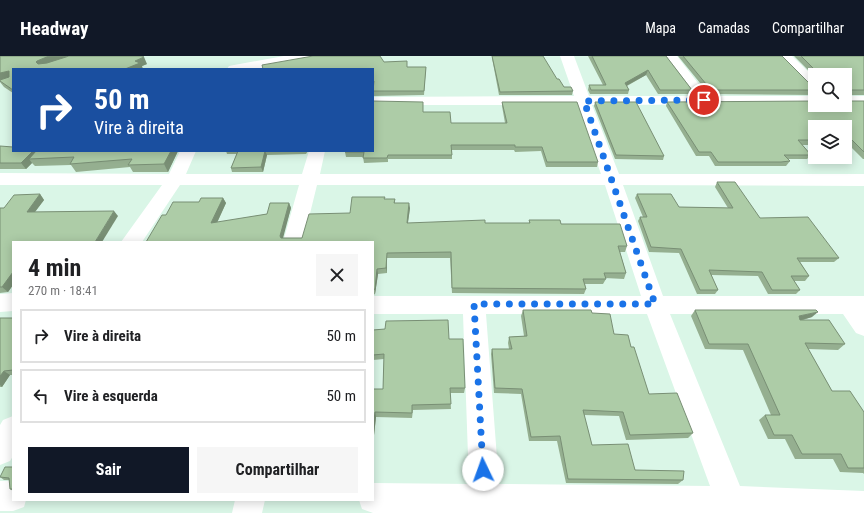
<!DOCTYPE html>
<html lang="pt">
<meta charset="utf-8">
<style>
:root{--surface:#fff;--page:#f6f6f6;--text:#202124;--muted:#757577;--line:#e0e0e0;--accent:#111827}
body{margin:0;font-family:"Roboto Condensed",sans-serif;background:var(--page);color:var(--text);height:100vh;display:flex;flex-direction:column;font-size:15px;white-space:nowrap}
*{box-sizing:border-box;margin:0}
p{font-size:13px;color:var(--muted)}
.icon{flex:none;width:22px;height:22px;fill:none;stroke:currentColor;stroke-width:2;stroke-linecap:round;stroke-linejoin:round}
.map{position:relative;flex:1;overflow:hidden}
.drawer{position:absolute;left:12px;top:185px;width:362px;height:260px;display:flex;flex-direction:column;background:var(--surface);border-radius:0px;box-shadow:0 2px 10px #0003}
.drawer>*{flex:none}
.banner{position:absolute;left:12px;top:12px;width:362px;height:84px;border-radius:0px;box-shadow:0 2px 10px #0003;background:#1a4fa0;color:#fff;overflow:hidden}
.tools{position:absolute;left:808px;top:12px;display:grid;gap:8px}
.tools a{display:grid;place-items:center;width:44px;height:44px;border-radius:0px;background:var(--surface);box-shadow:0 2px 10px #0003;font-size:20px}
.pin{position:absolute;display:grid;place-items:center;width:34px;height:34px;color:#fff;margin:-17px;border:2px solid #fff;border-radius:50%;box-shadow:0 1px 4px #0007}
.me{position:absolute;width:44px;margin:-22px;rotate:357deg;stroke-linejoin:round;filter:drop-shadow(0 0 3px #0008)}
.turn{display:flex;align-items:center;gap:14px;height:84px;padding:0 16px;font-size:18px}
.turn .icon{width:52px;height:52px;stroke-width:2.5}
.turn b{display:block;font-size:28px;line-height:34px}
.round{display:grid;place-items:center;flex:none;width:42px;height:42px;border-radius:0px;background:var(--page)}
.summary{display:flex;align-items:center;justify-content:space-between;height:68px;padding:0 16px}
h1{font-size:24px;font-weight:700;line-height:30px}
.primary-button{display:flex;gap:8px;margin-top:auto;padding:8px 16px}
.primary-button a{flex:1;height:46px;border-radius:0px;background:var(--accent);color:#fff;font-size:16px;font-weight:700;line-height:46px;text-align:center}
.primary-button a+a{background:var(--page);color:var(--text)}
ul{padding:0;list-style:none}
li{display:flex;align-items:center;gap:12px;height:54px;margin:0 8px 6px;padding:0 8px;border:2px solid var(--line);border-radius:0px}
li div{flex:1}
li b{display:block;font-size:15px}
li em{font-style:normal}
header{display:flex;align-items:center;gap:24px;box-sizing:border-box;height:56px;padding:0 20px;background:var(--accent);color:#fff}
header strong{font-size:19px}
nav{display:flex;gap:22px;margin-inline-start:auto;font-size:14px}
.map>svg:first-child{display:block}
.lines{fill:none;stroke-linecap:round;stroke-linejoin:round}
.minor{fill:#fff;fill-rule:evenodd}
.wall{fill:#95af90}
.shaded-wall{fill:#798f75}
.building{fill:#adcca7;stroke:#798f75}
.route{stroke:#1a73e8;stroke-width:7;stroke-dasharray:0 12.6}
</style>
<header>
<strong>Headway</strong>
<nav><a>Mapa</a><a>Camadas</a><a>Compartilhar</a></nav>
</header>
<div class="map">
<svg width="864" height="457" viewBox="0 0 864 457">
<rect width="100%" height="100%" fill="#daf6e7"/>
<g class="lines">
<g class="minor">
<path d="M284,0H313L311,3L306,4L256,13H227L229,10L234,9Z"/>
<path d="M560,0H574L589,40H693L663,0H677L708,40H815V48L592,49L619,118H864V130L623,129L663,240H864V280L856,277L843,258H670L740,430L864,435V457H373L362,453L359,444H373V427L469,428L463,258H373V240H641L605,129H317L303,186H283L299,129H180L142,186H121L162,129H0V117L169,118L180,95H196L186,118H302L309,95H325L320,118H601L577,49H373V41L574,40ZM486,258H647L710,430L499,428Z"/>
<path d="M777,0H792L815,22V34L810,33Z"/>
<rect x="845" y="40" width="19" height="8"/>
<path d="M13,237V255L0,256V238Z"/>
<path d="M13,360V400L10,405L0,409V369L3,364Z"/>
<path d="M0,425H13V444H26L24,451L13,455H0Z"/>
<path d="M235,444H265L262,457H232Z"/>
</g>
</g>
<g class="wall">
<path d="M0,0H67V1L147,8L142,10L13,13V37L4,31L0,26Z"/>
<path d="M492,0L557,23L564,31L573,35L572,39H499L492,2Z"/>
<path d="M588,0H666L692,34L690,38H658L646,19L627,30L629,34L628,38H590L588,34L589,29H603Z"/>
<path d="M678,0H782L812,30H815V39L709,38Z"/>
<path d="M794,0H864V39H847V45H864V103H863L848,88H845V71H815V89H802L811,99L807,103H788L790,105L786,110H715L709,100H696L666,50L667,46L815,49L845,19H815V21Z"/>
<path d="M384,6L407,11H426L424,39L373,40V13Z"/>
<path d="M423,46V56L451,67H505L502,50V46L598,106L597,111H546L541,95L515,96L514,94H452V103H388V106L364,107L363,101H346L345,96H326V95H373Z"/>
<path d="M595,46L664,100L663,104L615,103L594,50Z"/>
<path d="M0,90L13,95H178L168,116H133L130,111L76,116L71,109L35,110L32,107L26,113H0Z"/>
<path d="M226,95H308L306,98L267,99L263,116H232L231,112L237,98H227Z"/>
<path d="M717,126L760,162L839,202L834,206H800L809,220L805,225H794L800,234L796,238H768L758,220L711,219L718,234L715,238H697L679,197L649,196L638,165L640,161H643L635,142L637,138L679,151L728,152L715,131Z"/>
<path d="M40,138L44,144L35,156L118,160L13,186V229L8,236L0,237V152H4Z"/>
<path d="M223,142L226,147L217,167L267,158L289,147L291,152L282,182H302L350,157L385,143H395V147L410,152L408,167H529V164L561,168L627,190L625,196H620L626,217L624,223L605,222L606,223L603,228H585L586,233L584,238L452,237L450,202H387V217L378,218L375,238L373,239V186H146L166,159L199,146Z"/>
<path d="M523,254L592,257L614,278L631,291L649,338L693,377L688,382L626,384L619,360L584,359L592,389L635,414L683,424L678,428L566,427L557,385H529L521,338L494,337L491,298L492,293H509L508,287L509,281L524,280L521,260Z"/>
<path d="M695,254L812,261L803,264L845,288L838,294L808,293L832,335L864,356V418L863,417L840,416L833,403H795L785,383H768L759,364L765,359H771L743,294L705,293L691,260Z"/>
<path d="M0,262H13V319H10L2,331H0Z"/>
<path d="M373,274L449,283L465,332L464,337H450L451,353L413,354L412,362L376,361L373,388V333H383L384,303L373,304Z"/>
<path d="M13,411V435L10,433L9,424H4L0,421Z"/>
</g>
<g class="shaded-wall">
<path d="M49,0H67L68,1L41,12L36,6L37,5Z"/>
<path d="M144,1L147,8L142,10L143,13H125L135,5Z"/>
<path d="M648,14L646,19L624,31L625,27Z"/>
<path d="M9,15L13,21L0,25V17Z"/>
<path d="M33,95H40L29,103L32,107L26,113L21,107Z"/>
<path d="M171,95H178L168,116L164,108Z"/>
<path d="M265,95L267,99L263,116L261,111Z"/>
<path d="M40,138L44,144L31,161L27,156Z"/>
<path d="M223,142L226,147L214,173L211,167Z"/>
<path d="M289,147L291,152L282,186L280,180Z"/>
<path d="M409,147L410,152L407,172V167Z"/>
<path d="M114,155L118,160L102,186H95Z"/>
<path d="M387,197V217L386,212Z"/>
<path d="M377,213L378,218L375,238V233Z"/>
<path d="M13,216V229L8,236L2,231Z"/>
<path d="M818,256L812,261L794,266L799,260Z"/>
<path d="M4,315L10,319L2,331L0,329V320Z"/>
<path d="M375,356L376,361L373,388V372Z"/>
</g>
<g class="building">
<path d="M0,0H49L37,5L36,6L38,8L47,7L69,0H142L144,1L135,5L140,7L125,13H13V34L0,25V24L9,21V15L0,17Z"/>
<path d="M313,0H380L384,6L407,5V11H426L424,35H373L374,25H373V13H263L262,9Z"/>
<path d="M492,0H543L557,23H559L564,31H571L573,35L500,36Z"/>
<path d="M592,0H666L692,34H660L648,14L625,27L629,34H591L589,29H606Z"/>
<path d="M683,0H782L812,30H815V34H711Z"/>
<path d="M801,0H864V34H847V45H864V96L852,84H845V71H815V84H798L811,99H784L790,105L781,106H718L711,96H699L667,46L815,45V49H845V19H819V18Z"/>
<path d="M373,45L423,46V56H450L451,67H507L502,46H577L598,106H547L542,91H515V89H451L452,99H388L387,102H363L364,96H345L346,95H373Z"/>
<path d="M595,46H636L664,100L616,99Z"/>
<path d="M0,90L13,91V95H33L21,107H0Z"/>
<path d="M36,95H171L164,108L128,109L132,103L70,108L74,101L29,103Z"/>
<path d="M238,95H265L261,111L231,112Z"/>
<path d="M717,126H735L760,162L808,161L839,202H797L809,220H791L800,234H772L762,216L709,214L718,234H700L681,193L651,191L640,161H647L637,138H671L679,151L733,152Z"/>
<path d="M40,138L27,156L114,155L95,186H13V216L2,231H0V152H4L14,139Z"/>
<path d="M352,141H385L384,143H395L394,147H409L407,167L485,164V167H530L529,164H560L561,168H620L627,190H618L626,217H604L606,223H583L586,233L452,232L451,196L387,197L386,212L377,213L375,233L373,234V186H146L162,159H166L173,146H199L201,142H223L211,167L267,158L270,147H289L280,180L281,182H302L309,158L350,157Z"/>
<path d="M523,254H591L592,257L610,258L614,278L628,279L631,291H634L649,338L677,337L693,377L630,379L623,356L583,354L592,389L628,388L635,414L684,415L683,424L568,423L560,380L531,381L522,333L495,332L492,293H512L509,281L527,280Z"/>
<path d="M695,254H816L818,256L799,260L800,264H829L845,288L805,287L832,335H850L864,356V412H848L841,398H802L792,379H774L765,359H780L748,288H709Z"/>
<path d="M0,262H13V314L4,315L0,320Z"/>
<path d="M448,264L449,283H463L465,332H450L451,348L412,349V357L375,356L373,372V333H383L384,298L373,299V274L385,273L386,265Z"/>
<path d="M5,411H13V433H10L9,422L0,421Z"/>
</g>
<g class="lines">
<path class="route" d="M483,414L474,248H655L584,45L704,44"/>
</g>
</svg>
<div class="tools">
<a><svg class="icon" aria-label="search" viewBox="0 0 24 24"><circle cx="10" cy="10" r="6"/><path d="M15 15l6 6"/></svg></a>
<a><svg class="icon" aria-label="layers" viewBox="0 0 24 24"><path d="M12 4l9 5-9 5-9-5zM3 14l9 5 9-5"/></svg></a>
</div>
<div class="pin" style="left:704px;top:44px;background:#d93025"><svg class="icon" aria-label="arrive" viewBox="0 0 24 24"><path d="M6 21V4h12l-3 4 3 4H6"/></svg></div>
<svg class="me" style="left:483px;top:414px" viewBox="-20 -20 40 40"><circle r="19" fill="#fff"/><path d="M0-13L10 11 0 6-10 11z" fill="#1a73e8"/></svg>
<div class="banner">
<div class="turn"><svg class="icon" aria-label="right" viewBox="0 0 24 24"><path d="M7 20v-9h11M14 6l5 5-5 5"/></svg><div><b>50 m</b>Vire à direita</div></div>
</div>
<section class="drawer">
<div class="summary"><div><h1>4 min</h1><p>270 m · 18:41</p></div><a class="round"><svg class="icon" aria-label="close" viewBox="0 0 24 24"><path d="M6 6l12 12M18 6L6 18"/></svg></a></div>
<ul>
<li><svg class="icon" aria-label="right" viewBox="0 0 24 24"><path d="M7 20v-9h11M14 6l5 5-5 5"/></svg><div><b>Vire à direita</b></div><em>50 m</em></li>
<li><svg class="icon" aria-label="left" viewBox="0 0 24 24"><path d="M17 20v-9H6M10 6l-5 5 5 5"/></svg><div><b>Vire à esquerda</b></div><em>50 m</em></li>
</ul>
<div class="primary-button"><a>Sair</a><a>Compartilhar</a></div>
</section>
</div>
